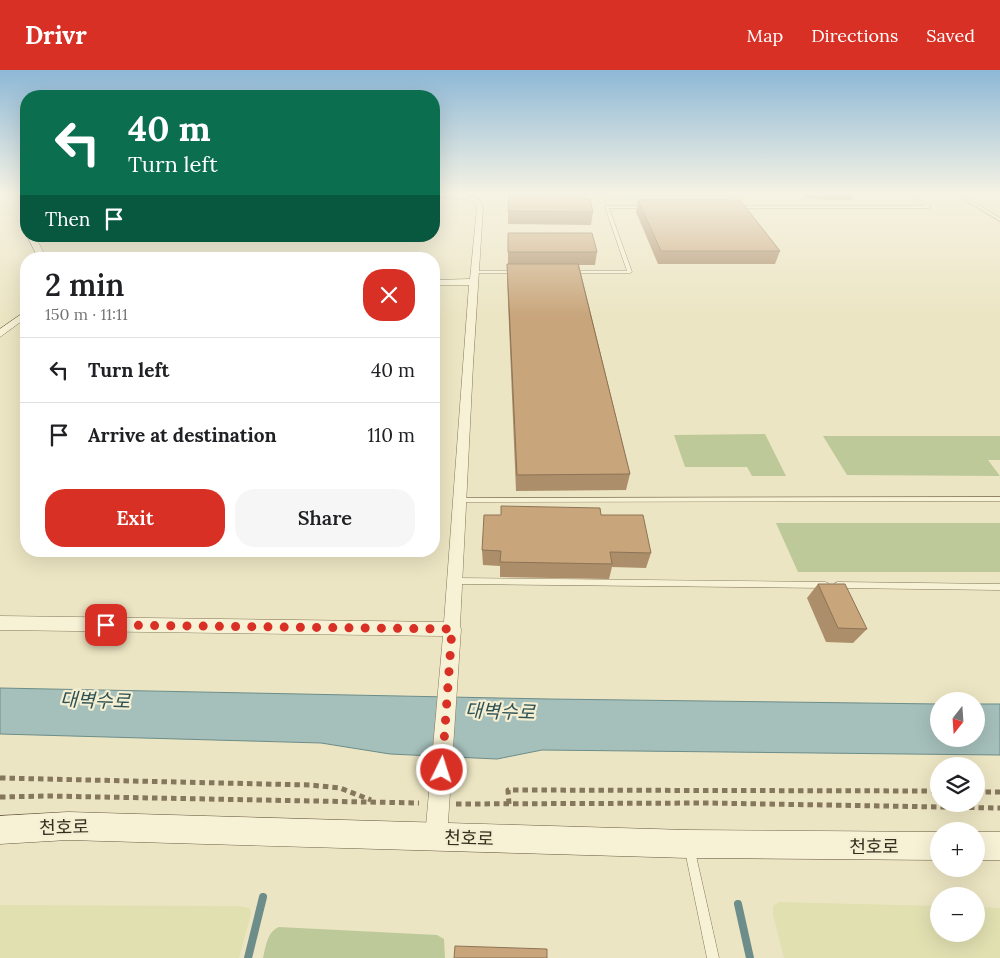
<!DOCTYPE html>
<meta charset="utf-8">
<style>
:root{--surface:#fff;--page:#f6f6f6;--text:#202124;--muted:#757577;--line:#e0e0e0;--accent:#d93025}
body{margin:0;font-family:Lora,"Noto Sans KR",serif;background:var(--page);color:var(--text);height:100vh;display:flex;flex-direction:column;font-size:19px;white-space:nowrap}
*{box-sizing:border-box;margin:0}
p{font-size:16px;color:var(--muted)}
.icon{flex:none;width:28px;height:28px;fill:none;stroke:currentColor;stroke-width:2;stroke-linecap:round;stroke-linejoin:round}
.map{position:relative;flex:1;overflow:hidden}
.side{position:absolute;left:20px;top:182px;width:420px;height:305px;display:flex;flex-direction:column;background:var(--surface);border-radius:20px;box-shadow:0 5px 20px #0002}
.side>*{flex:none}
.banner{position:absolute;left:20px;top:20px;width:420px;height:152px;border-radius:20px;box-shadow:0 5px 20px #0002;background:#0b6e4f;color:#fff;overflow:hidden}
.needle{width:32px;rotate:197deg}
.fabs{position:absolute;left:930px;top:622px;display:grid;gap:10px}
.fabs a{display:grid;place-items:center;width:55px;height:55px;border-radius:50%;background:var(--surface);box-shadow:0 5px 20px #0002;font-size:25px}
.pin{position:absolute;display:grid;place-items:center;width:42px;height:42px;color:#fff;margin:-21px;border-radius:10px;box-shadow:0 2px 8px #0006}
.me{position:absolute;width:55px;margin:-28px;rotate:4deg;stroke-linejoin:round;filter:drop-shadow(0 0 4px #0008)}
.turn{display:flex;align-items:center;gap:18px;height:105px;padding:0 25px;font-size:22px}
.turn .icon{width:65px;height:65px;stroke-width:2.5}
.turn b{display:block;font-size:35px;line-height:42px}
.then{display:flex;align-items:center;height:48px;padding:0 25px;background:#0003;gap:10px;font-size:19px}
.round{display:grid;place-items:center;flex:none;width:52px;height:52px;border-radius:20px;background:var(--page)}
.headline{display:flex;align-items:center;justify-content:space-between;height:85px;padding:0 25px}
h1{font-size:30px;font-weight:600;line-height:38px}
.button{display:flex;gap:10px;margin-top:auto;padding:10px 25px}
.button a{flex:1;height:58px;border-radius:20px;background:var(--accent);color:#fff;font-size:20px;font-weight:600;line-height:58px;text-align:center}
.button a+a{background:var(--page);color:var(--text)}
ul{padding:0;list-style:none}
li{display:flex;align-items:center;gap:15px;height:65px;padding:0 25px;border-top:1px solid var(--line)}
li div{flex:1}
li b{display:block;font-size:19px}
li em{font-style:normal}
header{display:flex;align-items:center;gap:30px;box-sizing:border-box;height:70px;padding:0 25px;background:var(--accent);color:#fff}
header strong{font-size:24px}
nav{display:flex;gap:28px;margin-inline-start:auto;font-size:18px}
.map>svg:first-child{display:block}
.farmland{fill:#e1e0b1}
.green{fill:#bdc998}
.water{fill:#a5bfbb;stroke:#6c8d89}
.lines{fill:none;stroke-linecap:round;stroke-linejoin:round}
.stream{stroke:#6c8d89;stroke-width:8}
.lane-casing{stroke:#85775b;stroke-width:1}
.street-casing{stroke:#85775b;stroke-width:1}
.secondary-casing{stroke:#67583e;stroke-width:1}
.path{stroke:#85775b;stroke-width:5;stroke-dasharray:5.5 4;stroke-linecap:butt}
.lane{fill:#f7f1d6;fill-rule:evenodd}
.street{fill:#f7f1d6;fill-rule:evenodd}
.secondary{fill:#f7f1d6;fill-rule:evenodd}
.wall{fill:#ac8e6a}
.building{fill:#c8a57b;stroke:#8c7456}
.route{stroke:#d93025;stroke-width:9;stroke-dasharray:0 16.2}
.labels{text-anchor:middle;dominant-baseline:central;stroke-width:4.5;stroke-linejoin:round;paint-order:stroke}
.near-street-label{font-size:18px;fill:#362d1e;stroke:#f4eed2}
.near-water-label{font-size:19px;font-style:italic;fill:#2e5255;stroke:#f4eed2}
</style>
<header>
<strong>Drivr</strong>
<nav><a>Map</a><a>Directions</a><a>Saved</a></nav>
</header>
<div class="map">
<svg width="1000" height="888" viewBox="0 0 1000 888">
<rect width="100%" height="100%" fill="#ece5c3"/>
<g class="farmland">
<path d="M779,832L939,836V864H976V837L1000,838V888H784L773,845V836Z"/>
<path d="M0,835L238,836L250,838L251,844L239,888H0Z"/>
</g>
<g class="green">
<path d="M541,123H760C739,130 717,130 695,130C643,132 593,127 541,123Z"/>
<path d="M765,364L786,406H752L747,397H685L674,365Z"/>
<path d="M823,366H1000V390H988L1000,406L847,405Z"/>
<path d="M776,453H1000V502H798Z"/>
<path d="M279,857L437,865L444,869L445,888H263C266,876 267,862 279,857Z"/>
</g>
<path class="water" d="M0,618L549,629L939,634V669H976V634H1000V685L542,680L497,689L390,684L321,673L0,664Z"/>
<g class="lines">
<g class="stream">
<path d="M738,834L750,888"/>
<path d="M248,888L263,827"/>
</g>
<g class="lane-casing">
<g id="lane">
<path d="M906,123H909L931,137L929,138H738L736,137L738,136H925Z"/>
<path d="M954,123H958L1000,148V151Z"/>
<path d="M607,136H645L647,137L645,138H609L632,202L630,203H571L570,202L572,201H627L605,137Z"/>
<path d="M473,201H516L518,202L516,203H474L472,202Z"/>
<path d="M1000,427V431L459,432L456,430L459,428Z"/>
<path d="M455,508L825,512L828,513L829,515L828,517L825,518L455,514L452,513L451,511L452,509Z"/>
<path d="M838,512L1000,514V520L838,518L835,517L834,515L835,513Z"/>
<path d="M690,776L694,777L695,781L719,888H707L685,781L686,777Z"/>
</g>
</g>
<g class="street-casing">
<g id="street">
<path d="M434,123L466,124L480,130L483,138L473,295L460,556L461,559L447,767L443,774L436,778L429,774L425,767L443,566L0,560V546L444,552L469,215H434V210L470,209L477,138L475,132L465,128L434,127Z"/>
<path d="M27,166H35L47,189H39Z"/>
<path d="M26,241V248L0,267V259Z"/>
</g>
</g>
<g class="secondary-casing">
<g id="secondary">
<path d="M68,742L688,760L939,762V790L688,788L68,770L0,774V746Z"/>
<rect x="976" y="762" width="24" height="28"/>
</g>
</g>
<g class="path">
<path d="M0,708L310,715L340,718L371,730"/>
<path d="M976,722H1000"/>
<path d="M0,727L48,726L419,733"/>
<path d="M456,734L708,733L1000,738"/>
<path d="M509,734L508,720L939,721"/>
</g>
<use href="#lane" class="lane"/>
<use href="#street" class="street"/>
<use href="#secondary" class="secondary"/>
</g>
<g class="wall">
<path d="M801,123H854L851,130L808,129Z"/>
<path d="M581,128L593,142L591,155L508,154V141Z"/>
<path d="M638,130L780,181L775,194H658L636,142Z"/>
<path d="M508,163L597,182L595,195H579L630,404L626,420L516,421L507,208V194H508Z"/>
<path d="M601,445L651,483L646,498L612,497L609,509L500,507V496L483,495L482,480Z"/>
<path d="M818,514L867,559L853,573L826,572L807,528Z"/>
</g>
<g class="building">
<path d="M509,125L580,126L581,128L590,129L593,142L508,141Z"/>
<path d="M638,130H740L780,181H661Z"/>
<path d="M508,163H592L597,182H508Z"/>
<path d="M507,194H578L630,404L517,405Z"/>
<path d="M501,436L600,438L601,445H643L651,483L610,482L612,494L500,492L501,481L482,480L484,445H501Z"/>
<path d="M818,514H845L867,559L838,558Z"/>
<path d="M455,876L547,879V888H454Z"/>
</g>
<linearGradient id="sky" x2="0" y2="1"><stop stop-color="#8db8d6"/><stop offset="0.5" stop-color="#f6f3e4"/><stop offset="1" stop-color="#f6f3e4" stop-opacity="0"/></linearGradient>
<rect width="1000" height="247" fill="url(#sky)"/>
<g class="lines">
<path class="route" d="M106,555L452,559L442,700"/>
</g>
<g class="labels">
<g class="near-street-label">
<text transform="translate(64 757) rotate(-1)">천호로</text>
<text transform="translate(469 768) rotate(2)">천호로</text>
<text x="874" y="776">천호로</text>
</g>
<g class="near-water-label">
<text transform="translate(95 630) rotate(2)">대벽수로</text>
<text transform="translate(500 641) rotate(2)">대벽수로</text>
</g>
</g>
</svg>
<div class="fabs">
<a><svg class="needle" viewBox="-14 -14 28 28"><path d="M0-13l5 13h-10z" fill="#e53935"/><path d="M0 13l5-13h-10z" fill="#757577"/></svg></a>
<a><svg class="icon" aria-label="layers" viewBox="0 0 24 24"><path d="M12 4l9 5-9 5-9-5zM3 14l9 5 9-5"/></svg></a>
<a>+</a>
<a>−</a>
</div>
<div class="pin" style="left:106px;top:555px;background:#d93025"><svg class="icon" aria-label="arrive" viewBox="0 0 24 24"><path d="M6 21V4h12l-3 4 3 4H6"/></svg></div>
<svg class="me" style="left:442px;top:700px" viewBox="-20 -20 40 40"><circle r="17" fill="#d93025" stroke="#fff" stroke-width="3"/><path d="M0-11L8 9 0 5-8 9z" fill="#fff"/></svg>
<div class="banner">
<div class="turn"><svg class="icon" aria-label="left" viewBox="0 0 24 24"><path d="M17 20v-9H6M10 6l-5 5 5 5"/></svg><div><b>40 m</b>Turn left</div></div>
<div class="then">Then<svg class="icon" aria-label="arrive" viewBox="0 0 24 24"><path d="M6 21V4h12l-3 4 3 4H6"/></svg></div>
</div>
<section class="side">
<div class="headline"><div><h1>2 min</h1><p>150 m · 11:11</p></div><a class="round" style="background:#d93025;color:#fff"><svg class="icon" aria-label="close" viewBox="0 0 24 24"><path d="M6 6l12 12M18 6L6 18"/></svg></a></div>
<ul>
<li><svg class="icon" aria-label="left" viewBox="0 0 24 24"><path d="M17 20v-9H6M10 6l-5 5 5 5"/></svg><div><b>Turn left</b></div><em>40 m</em></li>
<li><svg class="icon" aria-label="arrive" viewBox="0 0 24 24"><path d="M6 21V4h12l-3 4 3 4H6"/></svg><div><b>Arrive at destination</b></div><em>110 m</em></li>
</ul>
<div class="button"><a>Exit</a><a>Share</a></div>
</section>
</div>
